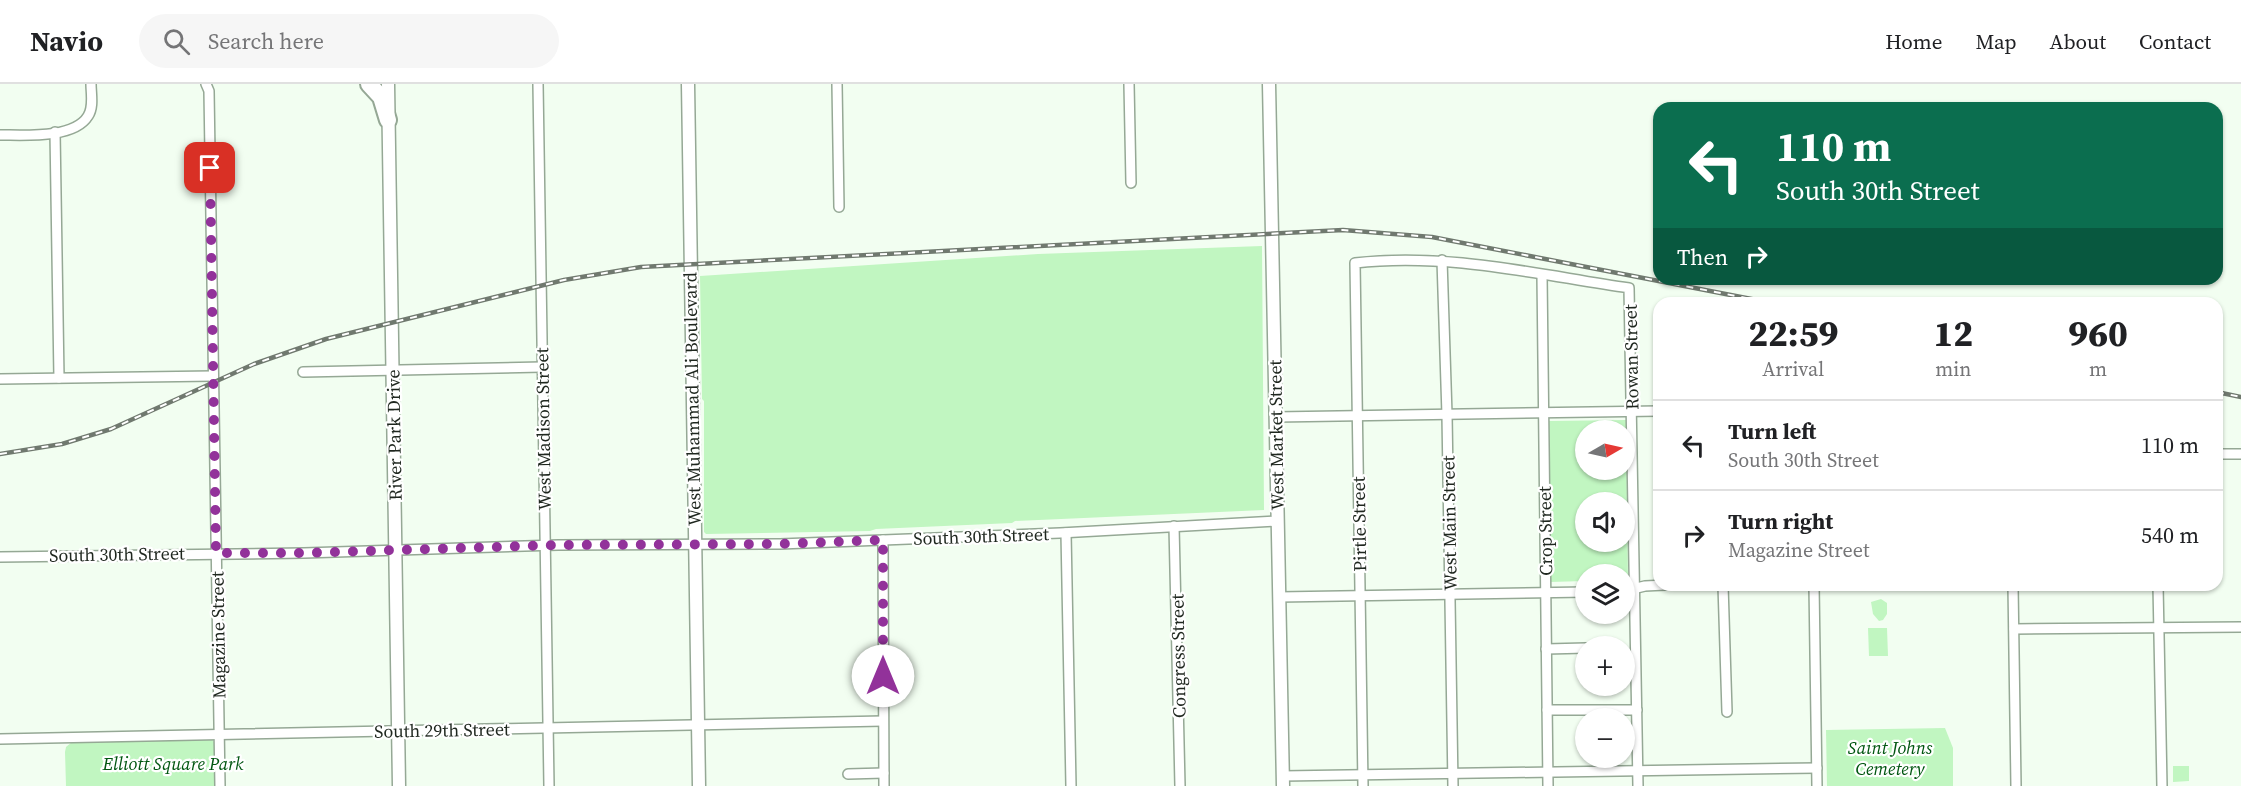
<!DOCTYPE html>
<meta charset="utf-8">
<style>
:root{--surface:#fff;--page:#f6f6f6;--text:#202124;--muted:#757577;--line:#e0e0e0}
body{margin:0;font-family:"Source Serif 4",serif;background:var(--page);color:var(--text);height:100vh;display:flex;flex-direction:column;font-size:22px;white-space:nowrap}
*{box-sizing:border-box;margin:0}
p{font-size:20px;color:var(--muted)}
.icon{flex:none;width:33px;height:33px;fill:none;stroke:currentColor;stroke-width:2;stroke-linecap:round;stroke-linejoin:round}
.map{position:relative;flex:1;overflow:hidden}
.drawer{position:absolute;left:1653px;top:213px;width:570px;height:294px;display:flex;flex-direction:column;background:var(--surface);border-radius:18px;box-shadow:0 2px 4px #0004}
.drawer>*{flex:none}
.banner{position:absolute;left:1653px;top:18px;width:570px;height:183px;border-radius:18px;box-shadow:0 2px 4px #0004;background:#0b6e4f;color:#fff;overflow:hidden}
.needle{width:39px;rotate:81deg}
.fabs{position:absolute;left:1575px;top:336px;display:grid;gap:12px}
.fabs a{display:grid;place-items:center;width:60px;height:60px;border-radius:50%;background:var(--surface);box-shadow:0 2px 4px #0004;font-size:30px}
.pin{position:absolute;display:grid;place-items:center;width:51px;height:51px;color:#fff;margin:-26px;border-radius:12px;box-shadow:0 3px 9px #0006}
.me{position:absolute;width:66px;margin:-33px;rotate:0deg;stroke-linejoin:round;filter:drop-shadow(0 0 4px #0008)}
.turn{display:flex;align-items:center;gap:21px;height:126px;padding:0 24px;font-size:27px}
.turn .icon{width:78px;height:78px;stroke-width:2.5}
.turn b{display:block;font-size:42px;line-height:51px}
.then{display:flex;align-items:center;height:57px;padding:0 24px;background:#0003;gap:12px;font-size:22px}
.eta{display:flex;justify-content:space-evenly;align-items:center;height:102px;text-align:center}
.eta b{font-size:36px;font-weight:800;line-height:42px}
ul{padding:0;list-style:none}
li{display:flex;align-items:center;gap:18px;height:90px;padding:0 24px;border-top:2px solid var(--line)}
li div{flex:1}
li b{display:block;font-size:22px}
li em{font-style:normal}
header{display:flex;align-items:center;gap:36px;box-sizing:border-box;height:84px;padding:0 30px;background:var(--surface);border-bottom:2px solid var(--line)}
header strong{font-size:28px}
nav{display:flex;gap:33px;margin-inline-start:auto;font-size:21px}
.search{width:420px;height:54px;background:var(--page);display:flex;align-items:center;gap:15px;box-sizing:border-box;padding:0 21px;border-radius:33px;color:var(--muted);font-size:22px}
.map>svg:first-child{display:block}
.green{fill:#c1f6c1;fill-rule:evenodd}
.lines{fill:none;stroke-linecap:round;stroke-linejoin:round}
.street-casing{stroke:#95a895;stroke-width:12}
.secondary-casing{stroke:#95a895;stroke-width:15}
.highway-casing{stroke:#95a895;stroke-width:20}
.street{stroke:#fff;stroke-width:9}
.secondary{stroke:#fff;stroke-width:12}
.highway{stroke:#fff;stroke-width:16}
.rail-casing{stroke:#70796f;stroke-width:4.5}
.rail{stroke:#fff;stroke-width:2;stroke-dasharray:7;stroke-linecap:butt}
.route{stroke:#92329a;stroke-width:10;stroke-dasharray:0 18}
.labels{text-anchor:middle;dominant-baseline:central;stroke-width:4.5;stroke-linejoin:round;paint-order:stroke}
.street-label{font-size:18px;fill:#1f271f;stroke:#fff}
.park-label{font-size:18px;font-style:italic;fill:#005610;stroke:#fff}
</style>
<header>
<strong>Navio</strong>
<div class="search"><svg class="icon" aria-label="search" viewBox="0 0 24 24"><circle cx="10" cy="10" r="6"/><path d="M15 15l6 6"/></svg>Search here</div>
<nav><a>Home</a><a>Map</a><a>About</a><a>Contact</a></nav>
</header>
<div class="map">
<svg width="2241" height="702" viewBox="0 0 2241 702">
<rect width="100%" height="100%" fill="#f2fef1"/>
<g class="green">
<path d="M1262,162L1264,426L1015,437L1012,439L876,445L870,447L706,450L704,448V317L702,315L700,192L1038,170Z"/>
<path d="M1626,336L1628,495H1625L1624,490H1586L1585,497L1550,498L1548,337ZM1586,346H1624V386H1586ZM1586,418H1624V458H1586Z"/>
<path d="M1881,515L1887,519V530L1883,536L1879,537L1873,530L1871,518Z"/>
<path d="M1868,544H1887L1888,572H1869Z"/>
<path d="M1945,644L1953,664V702H1827L1826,646Z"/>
<path d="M212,655L214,658V702H66L65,668L66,663L72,658Z"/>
<path d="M2173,682H2189V697L2173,698Z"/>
</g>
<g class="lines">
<g class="street-casing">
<g id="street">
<path d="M206,0L209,7L220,702"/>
<path d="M538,0L549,702"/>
<path d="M837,0L839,123"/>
<path d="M1129,0L1131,99"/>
<path d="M55,48L59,294"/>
<path d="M0,51C24,51 74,55 88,32C94,23 91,10 91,0"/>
<path d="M1442,176L1447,331L1453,702"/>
<path d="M1542,191L1548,702"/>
<path d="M303,288L542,283"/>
<path d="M0,295L213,292"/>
<path d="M1276,333L1659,327"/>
<path d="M2217,370H2241"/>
<path d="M1174,442L1180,702"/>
<path d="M1066,449L1071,702"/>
<path d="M883,456L884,702"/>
<path d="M0,473L304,469L558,461L780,460L1060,449L1277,437"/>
<path d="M1723,501L1727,628"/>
<path d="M1814,501L1817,702"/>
<path d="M2013,501L2016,702"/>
<path d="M2158,501L2162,702"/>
<path d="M1624,507L1645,502L1665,501"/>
<path d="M1279,513L1586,508"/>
<path d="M2014,545L2241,543"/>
<path d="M1546,565L1586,564"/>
<path d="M1547,626H1637"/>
<path d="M0,655L883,637"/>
<path d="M848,690L884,689"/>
<path d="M1283,692L1817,684"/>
<path d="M1363,702L1355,179C1447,168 1539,191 1629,204L1638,702"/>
</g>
</g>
<g class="secondary-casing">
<g id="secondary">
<path d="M388,0L399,702"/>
<path d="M688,0L699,702"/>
<path d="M1269,0L1283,702"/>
</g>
</g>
<g class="highway-casing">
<path id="highway" d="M369,0L381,13L388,36"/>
</g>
<use href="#street" class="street"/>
<use href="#secondary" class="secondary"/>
<use href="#highway" class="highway"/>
<g class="rail-casing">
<g id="rail">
<path d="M2217,308L2241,313"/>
<path d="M0,370L62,360L111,345L254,280L326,255L564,196L641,183L1284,149L1343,146L1432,153L1772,219"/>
</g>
</g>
<use href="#rail" class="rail"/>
</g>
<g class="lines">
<path class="route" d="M210,84L216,469H304L558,461L780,460L883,456V592"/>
</g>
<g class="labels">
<g class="street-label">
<text transform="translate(1631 273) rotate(-91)">Rowan Street</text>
<text transform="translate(692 315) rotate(-91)">West Muhammad Ali Boulevard</text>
<text transform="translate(543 345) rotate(-91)">West Madison Street</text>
<text transform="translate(394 351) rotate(-91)">River Park Drive</text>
<text transform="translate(1276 351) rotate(-91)">West Market Street</text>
<text transform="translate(1449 439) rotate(-91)">West Main Street</text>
<text transform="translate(1359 440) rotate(-91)">Pirtle Street</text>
<text transform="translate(1545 447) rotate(-91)">Crop Street</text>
<text transform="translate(981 452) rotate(-2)">South 30th Street</text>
<text transform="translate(117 470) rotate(-1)">South 30th Street</text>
<text transform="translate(218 551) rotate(-91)">Magazine Street</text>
<text transform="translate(1178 572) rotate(-91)">Congress Street</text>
<text transform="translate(442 646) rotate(-1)">South 29th Street</text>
</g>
<g class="park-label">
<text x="1890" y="663">Saint Johns<tspan x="1890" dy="21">Cemetery</tspan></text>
<text x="173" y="679">Elliott Square Park</text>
</g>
</g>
</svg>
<div class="fabs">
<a><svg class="needle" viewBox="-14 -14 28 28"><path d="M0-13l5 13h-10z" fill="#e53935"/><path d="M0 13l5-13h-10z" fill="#757577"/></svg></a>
<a><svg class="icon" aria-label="sound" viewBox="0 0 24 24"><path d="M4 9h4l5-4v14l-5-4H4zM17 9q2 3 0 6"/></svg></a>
<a><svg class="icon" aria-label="layers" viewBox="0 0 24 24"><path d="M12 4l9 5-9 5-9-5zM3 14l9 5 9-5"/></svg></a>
<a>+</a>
<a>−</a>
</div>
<div class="pin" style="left:210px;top:84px;background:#d93025"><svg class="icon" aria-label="arrive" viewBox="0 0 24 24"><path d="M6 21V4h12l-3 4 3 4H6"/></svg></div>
<svg class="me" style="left:883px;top:592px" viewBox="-20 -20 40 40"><circle r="19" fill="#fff"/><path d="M0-13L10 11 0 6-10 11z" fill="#92329a"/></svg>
<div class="banner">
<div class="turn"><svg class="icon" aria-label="left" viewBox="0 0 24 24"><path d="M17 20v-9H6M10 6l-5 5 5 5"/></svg><div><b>110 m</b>South 30th Street</div></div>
<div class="then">Then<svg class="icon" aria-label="right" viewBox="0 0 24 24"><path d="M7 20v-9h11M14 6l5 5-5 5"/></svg></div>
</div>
<section class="drawer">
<div class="eta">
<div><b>22:59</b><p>Arrival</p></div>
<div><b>12</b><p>min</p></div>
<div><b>960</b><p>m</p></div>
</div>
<ul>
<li><svg class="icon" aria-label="left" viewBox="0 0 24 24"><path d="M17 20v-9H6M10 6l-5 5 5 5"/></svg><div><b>Turn left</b><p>South 30th Street</p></div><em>110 m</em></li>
<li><svg class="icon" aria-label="right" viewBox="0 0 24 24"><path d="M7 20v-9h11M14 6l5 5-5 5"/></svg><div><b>Turn right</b><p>Magazine Street</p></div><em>540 m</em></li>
</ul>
</section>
</div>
